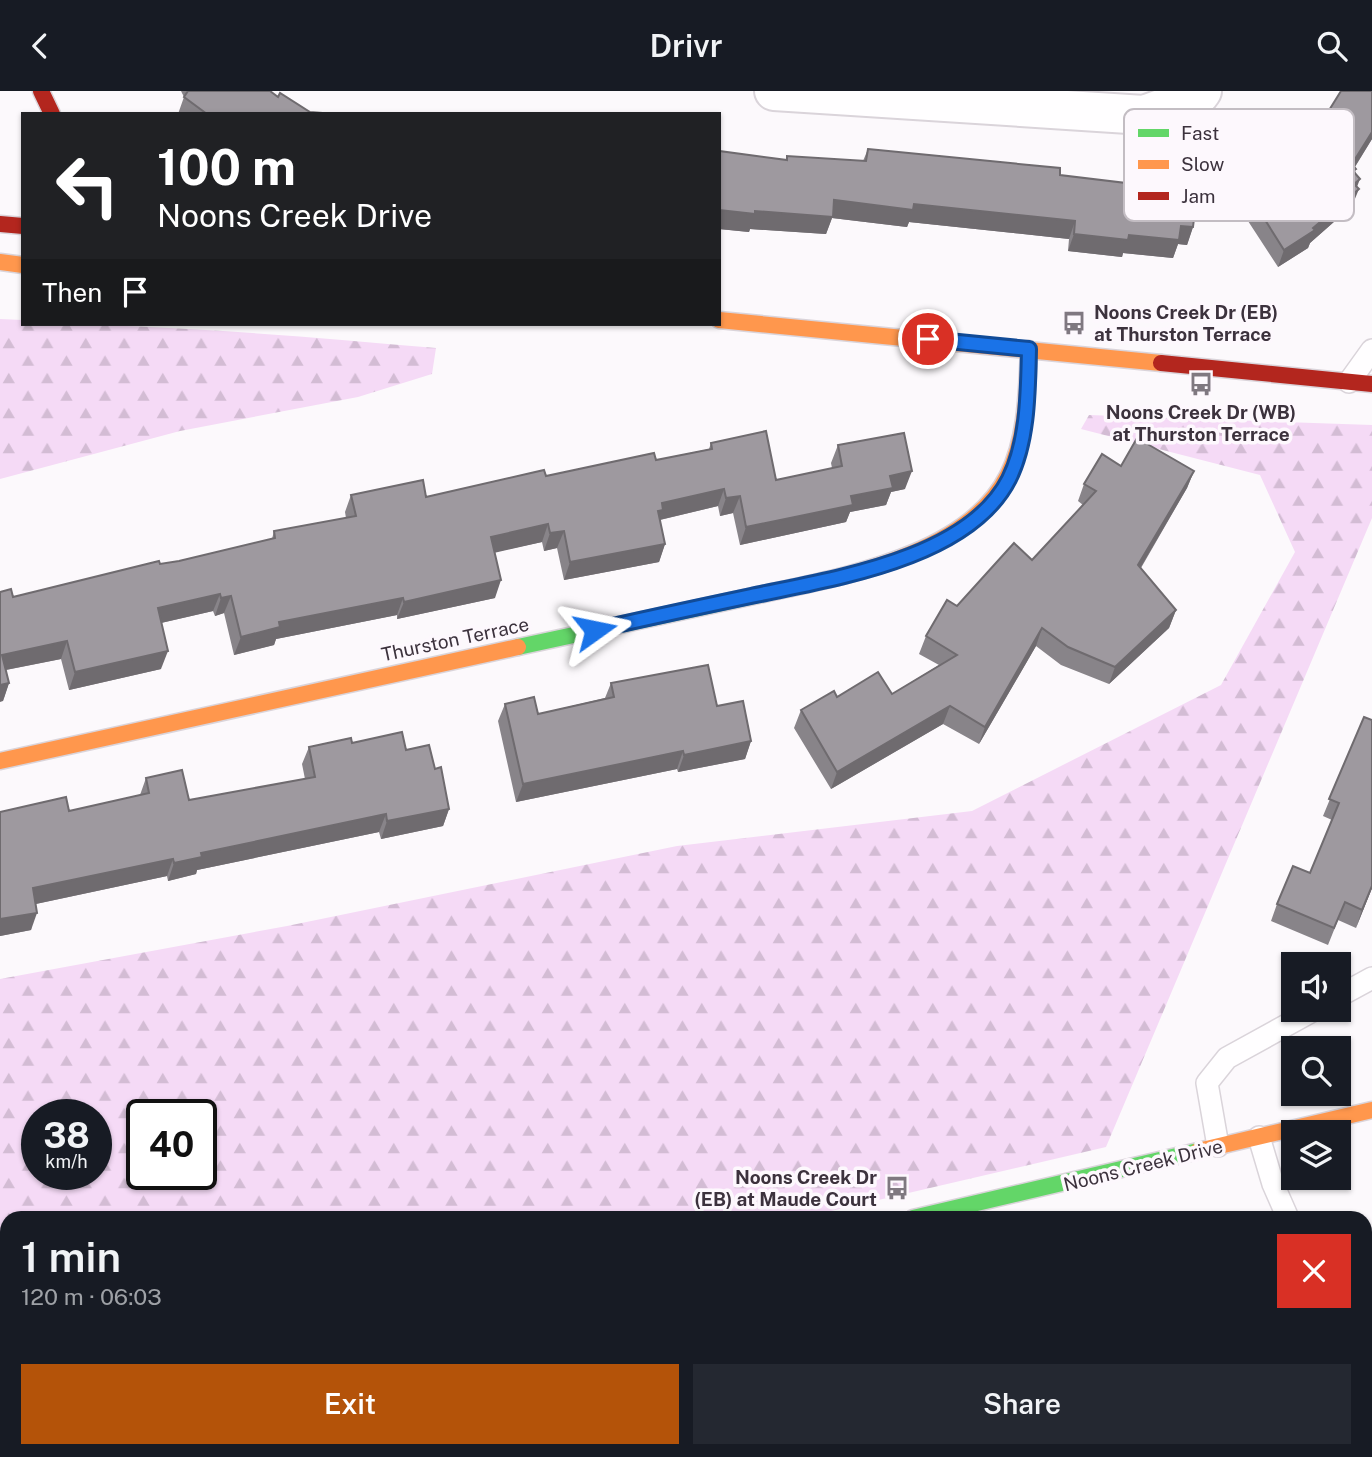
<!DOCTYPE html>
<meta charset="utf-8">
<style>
:root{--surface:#171b24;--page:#242831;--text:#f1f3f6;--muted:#9ea1a6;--accent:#b45309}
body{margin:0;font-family:"Public Sans",sans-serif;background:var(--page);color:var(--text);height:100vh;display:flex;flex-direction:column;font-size:26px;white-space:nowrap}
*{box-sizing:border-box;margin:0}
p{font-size:23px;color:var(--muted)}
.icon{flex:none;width:38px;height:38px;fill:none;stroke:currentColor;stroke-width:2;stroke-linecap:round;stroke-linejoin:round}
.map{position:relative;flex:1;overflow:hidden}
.side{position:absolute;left:0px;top:1120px;width:1372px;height:247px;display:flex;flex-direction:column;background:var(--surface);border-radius:21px 21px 0 0;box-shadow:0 2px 5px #0004}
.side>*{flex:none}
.banner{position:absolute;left:21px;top:21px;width:700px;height:214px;border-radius:0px;box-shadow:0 2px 5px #0004;background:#202124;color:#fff;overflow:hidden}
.tools{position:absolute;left:1281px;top:861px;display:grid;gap:14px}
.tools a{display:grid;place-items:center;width:70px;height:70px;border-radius:0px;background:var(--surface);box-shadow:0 2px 5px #0004;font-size:35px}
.speed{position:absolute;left:21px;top:1008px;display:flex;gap:14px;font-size:35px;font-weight:700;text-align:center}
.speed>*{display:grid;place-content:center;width:91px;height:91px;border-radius:50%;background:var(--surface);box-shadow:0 2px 5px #0004;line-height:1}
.speed small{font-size:18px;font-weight:400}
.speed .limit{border:4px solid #111;border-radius:10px;background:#fff;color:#111}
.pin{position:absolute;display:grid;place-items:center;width:60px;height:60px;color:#fff;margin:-30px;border:4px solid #fff;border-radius:50%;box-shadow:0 2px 7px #0007}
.me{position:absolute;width:77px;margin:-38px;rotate:78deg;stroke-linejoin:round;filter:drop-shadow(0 0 5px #0008)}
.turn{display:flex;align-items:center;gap:24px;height:147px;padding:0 21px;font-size:32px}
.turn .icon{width:91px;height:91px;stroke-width:2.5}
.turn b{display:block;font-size:49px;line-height:60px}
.then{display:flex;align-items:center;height:66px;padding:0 21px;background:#0003;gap:14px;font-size:26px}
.round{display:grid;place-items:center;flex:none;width:74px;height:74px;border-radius:0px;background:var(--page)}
.head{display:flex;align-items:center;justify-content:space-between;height:119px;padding:0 21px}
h1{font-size:42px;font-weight:600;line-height:52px}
.primary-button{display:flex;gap:14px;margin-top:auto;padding:14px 21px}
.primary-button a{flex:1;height:80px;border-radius:0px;background:var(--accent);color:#fff;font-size:28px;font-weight:600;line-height:80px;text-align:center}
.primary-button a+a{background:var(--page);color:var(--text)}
header{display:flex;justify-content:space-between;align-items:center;height:91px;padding:0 21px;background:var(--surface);font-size:32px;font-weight:600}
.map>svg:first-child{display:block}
.forest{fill:url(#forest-firs);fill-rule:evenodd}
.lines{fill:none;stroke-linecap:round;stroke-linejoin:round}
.lane-casing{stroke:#dad4da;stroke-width:24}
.street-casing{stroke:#dad4da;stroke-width:42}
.fast-casing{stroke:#dad4da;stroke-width:19}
.slow-casing{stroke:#dad4da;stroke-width:19}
.jam-casing{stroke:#dad4da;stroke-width:19}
.lane{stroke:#fffeff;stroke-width:21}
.street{stroke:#fffeff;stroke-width:38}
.fast{stroke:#63d668;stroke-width:16}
.slow{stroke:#ff974d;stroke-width:16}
.jam{stroke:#b3261e;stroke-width:16}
.wall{fill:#888489}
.shaded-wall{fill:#6f6b6f}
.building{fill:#9e999f;stroke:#6f6b6f;stroke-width:2}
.route-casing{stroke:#114b97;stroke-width:18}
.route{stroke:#1a73e8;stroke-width:12}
.labels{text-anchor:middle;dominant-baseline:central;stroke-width:7;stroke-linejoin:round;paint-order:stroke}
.poi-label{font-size:19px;font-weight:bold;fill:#3c323d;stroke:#fdf8fd;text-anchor:start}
.street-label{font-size:19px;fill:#3c323d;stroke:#fdf8fd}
.key{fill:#fdf8fd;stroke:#c3bdc3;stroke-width:2}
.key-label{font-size:19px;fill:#3c323d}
</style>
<header><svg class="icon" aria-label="back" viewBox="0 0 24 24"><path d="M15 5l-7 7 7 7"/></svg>Drivr<svg class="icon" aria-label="search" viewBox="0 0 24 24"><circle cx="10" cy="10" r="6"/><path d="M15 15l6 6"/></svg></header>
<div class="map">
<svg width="1372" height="1366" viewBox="0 0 1372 1366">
<defs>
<pattern id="forest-firs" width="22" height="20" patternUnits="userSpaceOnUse" patternTransform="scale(1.75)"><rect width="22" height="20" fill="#f5daf6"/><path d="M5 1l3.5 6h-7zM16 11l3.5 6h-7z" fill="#d3bcd4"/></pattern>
</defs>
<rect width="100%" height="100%" fill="#fcf9fc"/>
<g class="forest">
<path d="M0,228L23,229V233C161,233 298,245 436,257L432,283L358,306L180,340L0,388Z"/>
<path d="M1089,324L1372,334V427L1106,1056L801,1127H7V1310L0,1311V888L287,835L677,755L972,720L1221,594L1295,461L1260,384L1081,338ZM37,1024H96V1083H37ZM142,1024H201V1083H142Z"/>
</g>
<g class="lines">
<g class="lane-casing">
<g id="lane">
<path d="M1349,291L1372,259"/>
<path d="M1339,905L1372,887"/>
<path d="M1259,1046L1273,1093L1288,1127"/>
<path d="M1218,1055L1207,992L1227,967L1314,919"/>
<path d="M1365,1300L1372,1315"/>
<path d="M1217,1366L1235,1360"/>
</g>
</g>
<g class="street-casing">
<g id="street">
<path d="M774,0L1144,24L1199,4L1202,0"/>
<path d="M912,1366L917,1360"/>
</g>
</g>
<g class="fast-casing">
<g id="fast">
<path d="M518,556L791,497"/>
<path d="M913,1127L1198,1060"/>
<path d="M0,1334L7,1333"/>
</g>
</g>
<g class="slow-casing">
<g id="slow">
<path d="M0,171L23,174"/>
<path d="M719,229L1161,272"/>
<path d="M791,497C864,481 972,457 1008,384C1027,346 1027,299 1029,258"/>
<path d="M0,670L518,556"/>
<path d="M1198,1060L1372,1019"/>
</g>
</g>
<g class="jam-casing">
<g id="jam">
<path d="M41,0L52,23"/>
<path d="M0,133L23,135"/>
<path d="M1161,272L1372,293"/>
</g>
</g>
<use href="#lane" class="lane"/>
<use href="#street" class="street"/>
<use href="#fast" class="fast"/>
<use href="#slow" class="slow"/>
<use href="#jam" class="jam"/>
</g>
<g class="wall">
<path d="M181,0H270L278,6L310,21L335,23H178L184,6Z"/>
<path d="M1323,29L1372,48L1355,76L1357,95L1352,115L1310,152L1308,157L1278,176L1248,130L1255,113L1288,91L1330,55L1316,46Z"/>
<path d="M868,58L1060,84L1134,97L1193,136L1187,154L1178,153L1173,167L1123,162L1122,166L1068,160L1069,148L909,131L907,136L832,127L826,143L750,138L749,141L719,138L786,69L787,65L863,70Z"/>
<path d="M711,352L776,389L832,377L831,372L838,354L905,398L891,401L886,414L850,421L846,431L740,454L733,422L720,425L718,415L660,429L665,453L659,471L564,489L557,457L544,460L542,451L495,461V507L397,528V524L276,548L274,554L234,564L224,522L215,525L213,520L161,532V578L69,599L61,568L6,579L9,592L3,610L13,506L160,473L179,470L272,448L274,440L346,427L345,421L351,404L426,406L546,385L656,369L709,358Z"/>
<path d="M1121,375L1194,380L1187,397L1141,477L1176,519L1169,537L1109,593L1061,574L1036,555L979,653L943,633L831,698L794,637L801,619L837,606L892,603L939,574L919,563L926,545L957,515L1032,469L1083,414L1078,410L1084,393Z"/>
<path d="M611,592L717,615L751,650L745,668L678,681L677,678L516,711L498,630L505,613L538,623L605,607Z"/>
<path d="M1364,626L1372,797L1356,837L1338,829L1328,854L1271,830L1277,813L1310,782L1332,729L1323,725Z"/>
<path d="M352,652L406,659L435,678L449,718L443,735L381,748L379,741L197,779L196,783L168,790L167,785L36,813L31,839L0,845V721L69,720L140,704L146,687L189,709L305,688L302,673L309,656Z"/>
<path d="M700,1360H814L786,1366H701Z"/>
</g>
<g class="shaded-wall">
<path d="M1372,41V48L1346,90L1352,73Z"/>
<path d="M1360,88L1355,101L1359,98L1352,115L1310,152L1308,157L1278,176L1284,159L1313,137Z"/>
<path d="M834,109L914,113L1075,130L1069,148L909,131L907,136L832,127L826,143L750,138L749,141L719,138V119L755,120Z"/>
<path d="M1181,135L1193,136L1187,154L1178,153L1173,167L1123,162L1122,166L1068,160L1074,143L1129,144Z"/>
<path d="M912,380L905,398L891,401L886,414L850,421L846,431L740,454L746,436L890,385Z"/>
<path d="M1194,380L1187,397L1132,491L1138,474Z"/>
<path d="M724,398L718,415L659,429L652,437L662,412Z"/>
<path d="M740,405L733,422L720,425L726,407Z"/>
<path d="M548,433L542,451L485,464L491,446Z"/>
<path d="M564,440L557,457L544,460L550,442Z"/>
<path d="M665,453L659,471L564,489L570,471Z"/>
<path d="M501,489L495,507L397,528L404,511Z"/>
<path d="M220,503L213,520L152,534L158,517Z"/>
<path d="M231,505L224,522L215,525L221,507Z"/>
<path d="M403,507L397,524L276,548L274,554L234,564L241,546L279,531Z"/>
<path d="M1176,519L1169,537L1109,593L1115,576Z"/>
<path d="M1042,537L1036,555L979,653L985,636Z"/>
<path d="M67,550L61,568L0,580L2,564Z"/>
<path d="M168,560L161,578L69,599L75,581Z"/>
<path d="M9,592L3,610L0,611V594Z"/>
<path d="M950,615L943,633L831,698L837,681Z"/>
<path d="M751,650L745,668L678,681L684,664Z"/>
<path d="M683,660L677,678L516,711L523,693Z"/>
<path d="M449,718L443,735L381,748L387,730Z"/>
<path d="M386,723L379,741L197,779L196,783L168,790L174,772L201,762Z"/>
<path d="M173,768L167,785L26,815L33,797Z"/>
<path d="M1372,795V797L1356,837L1362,819Z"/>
<path d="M37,822L31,839L0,845V828Z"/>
<path d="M644,1360H696L666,1366H640Z"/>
<path d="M741,1360H814L786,1366H713Z"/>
</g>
<g class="building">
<path d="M188,0H270L278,6L280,2L310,21L335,23H207L184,6Z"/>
<path d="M1341,0H1372V41L1352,73L1356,78L1353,80L1360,88L1354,93L1359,98L1313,137L1315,139L1284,159L1255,113L1288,91L1344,42L1323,29Z"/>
<path d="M868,58L1060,77V84L1134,93V97L1197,103L1193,136L1181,135L1179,149L1129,144L1128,149L1074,143L1075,130L914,113L913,119L834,109L833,126L755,120V123L719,119V60L787,69V65L866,70Z"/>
<path d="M766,340L776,389L842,375L838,354L904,342L912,380L890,385L893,397L851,405L853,414L746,436L740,405L726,407L724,398L662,412L663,419L658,420L665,453L570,471L564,440L550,442L548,433L491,446L501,489L404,511L403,507L279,531L280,536L241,546L231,505L221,507L220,503L158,517L168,560L75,581L67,550L2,564L9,592L0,594V501L11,498L13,506L159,470L160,473L179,470L275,447L274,440L356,425L351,404L423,389L426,406L544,379L546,385L654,362L656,369L712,358L711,352Z"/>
<path d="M1137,347L1194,380L1138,474L1176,519L1115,576L1068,556L1042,537L985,636L950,615L837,681L801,619L834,600L837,606L878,581L892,603L957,564L926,545L947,509L957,515L1014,452L1032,469L1096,400L1084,393L1102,363L1121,375Z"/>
<path d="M708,574L717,615L743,610L751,650L684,664L683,660L523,693L505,613L534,606L538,623L614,606L611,592Z"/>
<path d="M1364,626L1372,629V795L1362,819L1345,811L1334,837L1277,813L1293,775L1310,782L1339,712L1329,708Z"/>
<path d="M402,641L406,659L429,654L435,678L441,676L449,718L387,730L386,723L201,762L202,766L174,772L173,768L33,797L37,822L0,828V721L66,706L69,720L149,702L146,687L182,679L189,709L315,686L309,656L351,647L352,652Z"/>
<path d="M317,1360H344L346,1366H301Z"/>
<path d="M374,1360H644L640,1366H359Z"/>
<path d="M711,1360H741L713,1366Z"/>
</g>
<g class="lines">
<g class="route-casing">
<path id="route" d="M595,539C647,527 699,516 751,505C830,488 968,469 1009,388C1028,350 1028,301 1029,258L928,248"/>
</g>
<use href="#route" class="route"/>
</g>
<defs>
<g id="bus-bare" transform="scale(1.89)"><path d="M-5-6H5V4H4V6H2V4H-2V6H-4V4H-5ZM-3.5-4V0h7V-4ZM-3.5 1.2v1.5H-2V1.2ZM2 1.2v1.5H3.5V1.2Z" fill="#7f7880" stroke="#fdf8fd" stroke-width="2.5" paint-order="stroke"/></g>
</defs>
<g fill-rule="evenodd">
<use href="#bus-bare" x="1074" y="232"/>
<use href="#bus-bare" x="1201" y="293"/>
<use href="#bus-bare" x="897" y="1097"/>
</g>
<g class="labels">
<g class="poi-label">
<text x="1094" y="221">Noons Creek Dr (EB)<tspan x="1094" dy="22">at Thurston Terrace</tspan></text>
<text x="1201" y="321" text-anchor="middle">Noons Creek Dr (WB)<tspan x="1201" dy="22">at Thurston Terrace</tspan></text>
<text x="877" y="1086" text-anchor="end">Noons Creek Dr<tspan x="877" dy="22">(EB) at Maude Court</tspan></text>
</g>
<g class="street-label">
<text transform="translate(455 548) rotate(-12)">Thurston Terrace</text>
<text transform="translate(1143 1074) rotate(-14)">Noons Creek Drive</text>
</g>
</g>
<rect x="1124" y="18" width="230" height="112" rx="10" class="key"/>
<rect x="1138" y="38" width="31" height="8" fill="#63d668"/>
<rect x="1138" y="69" width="31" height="9" fill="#ff974d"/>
<rect x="1138" y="101" width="31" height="8" fill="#b3261e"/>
<g class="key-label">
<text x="1181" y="49">Fast</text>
<text x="1181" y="80">Slow</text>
<text x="1181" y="112">Jam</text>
</g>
</svg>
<div class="tools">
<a><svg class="icon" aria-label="sound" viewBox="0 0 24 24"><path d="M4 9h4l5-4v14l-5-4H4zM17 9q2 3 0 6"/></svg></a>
<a><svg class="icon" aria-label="search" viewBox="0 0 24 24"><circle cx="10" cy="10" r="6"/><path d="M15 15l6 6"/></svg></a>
<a><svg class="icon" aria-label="layers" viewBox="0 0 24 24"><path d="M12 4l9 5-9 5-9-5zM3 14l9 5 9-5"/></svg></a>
</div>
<div class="speed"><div>38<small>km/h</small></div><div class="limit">40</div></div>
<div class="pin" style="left:928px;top:248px;background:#d93025"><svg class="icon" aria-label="arrive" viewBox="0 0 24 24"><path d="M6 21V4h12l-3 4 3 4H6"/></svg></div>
<svg class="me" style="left:595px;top:539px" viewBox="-20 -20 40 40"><path d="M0-17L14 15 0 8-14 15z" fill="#1a73e8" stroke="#fff" stroke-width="4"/></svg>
<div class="banner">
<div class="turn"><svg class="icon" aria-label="left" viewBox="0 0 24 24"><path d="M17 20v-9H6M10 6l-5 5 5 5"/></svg><div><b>100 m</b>Noons Creek Drive</div></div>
<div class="then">Then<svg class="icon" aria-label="arrive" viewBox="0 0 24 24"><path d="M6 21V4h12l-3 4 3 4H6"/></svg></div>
</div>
<section class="side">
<div class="head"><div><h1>1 min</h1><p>120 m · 06:03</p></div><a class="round" style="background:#d93025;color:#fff"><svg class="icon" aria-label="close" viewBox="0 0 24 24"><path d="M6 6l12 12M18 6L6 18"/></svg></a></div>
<div class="primary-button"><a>Exit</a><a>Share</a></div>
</section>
</div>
